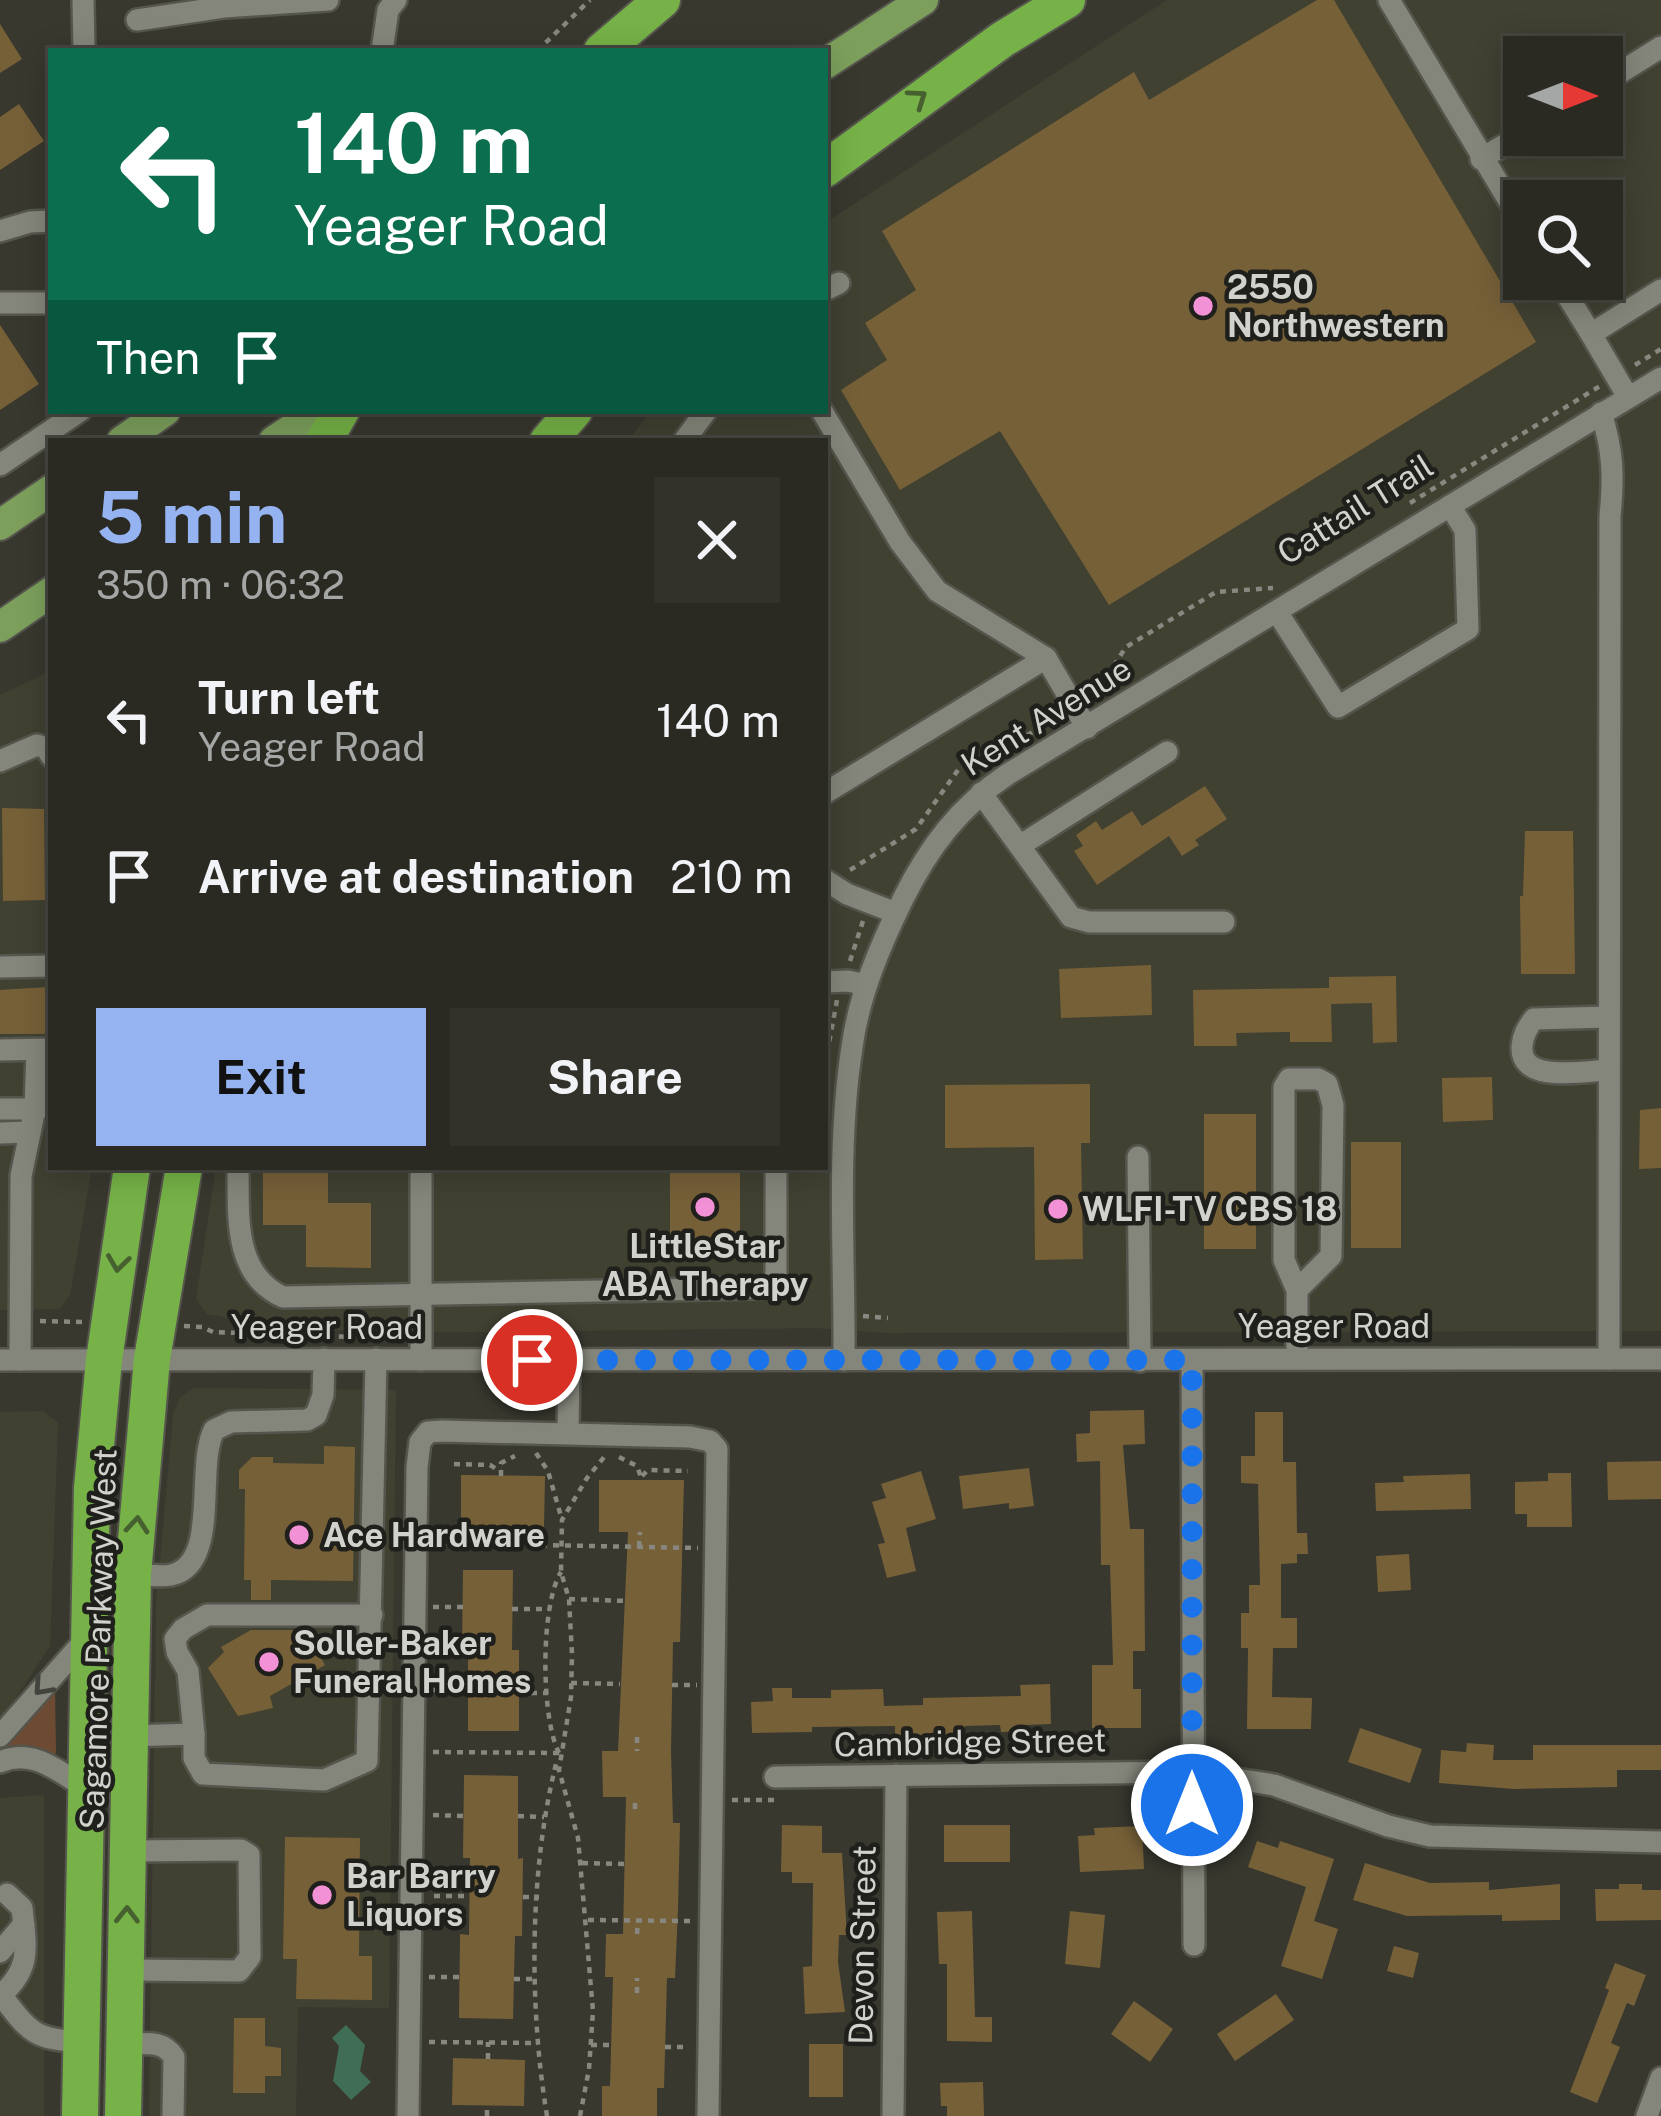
<!DOCTYPE html>
<meta charset="utf-8">
<style>
:root{--surface:#2a2a23;--page:#32322b;--text:#f1f3f6;--muted:#a5a7a6;--line:#464641;--accent:#95b2f1}
body{margin:0;font-family:"Public Sans",sans-serif;background:var(--page);color:var(--text);height:100vh;display:flex;flex-direction:column;font-size:45px;white-space:nowrap}
*{box-sizing:border-box;margin:0}
p{font-size:39px;color:var(--muted)}
.icon{flex:none;width:66px;height:66px;fill:none;stroke:currentColor;stroke-width:2;stroke-linecap:round;stroke-linejoin:round}
.map{position:relative;flex:1;overflow:hidden}
.drawer{position:absolute;left:48px;top:438px;width:780px;height:732px;display:flex;flex-direction:column;background:var(--surface);border-radius:0px;box-shadow:0 6px 30px #0003,0 0 0 3px var(--line)}
.drawer>*{flex:none}
.guide{position:absolute;left:48px;top:48px;width:780px;height:366px;border-radius:0px;box-shadow:0 6px 30px #0003,0 0 0 3px var(--line);background:#0b6e4f;color:#fff;overflow:hidden}
.needle{width:78px;rotate:90deg}
.controls{position:absolute;left:1503px;top:36px;display:grid;gap:24px}
.controls a{display:grid;place-items:center;width:120px;height:120px;border-radius:0px;background:var(--surface);box-shadow:0 6px 30px #0003,0 0 0 3px var(--line);font-size:60px}
.pin{position:absolute;display:grid;place-items:center;width:102px;height:102px;color:#fff;margin:-51px;border:6px solid #fff;border-radius:50%;box-shadow:0 3px 12px #0007}
.me{position:absolute;width:132px;margin:-66px;rotate:0deg;stroke-linejoin:round;filter:drop-shadow(0 0 9px #0008)}
.turn{display:flex;align-items:center;gap:42px;height:252px;padding:0 48px;font-size:54px}
.turn .icon{width:156px;height:156px;stroke-width:2.5}
.turn b{display:block;font-size:84px;line-height:102px}
.then{display:flex;align-items:center;height:114px;padding:0 48px;background:#0003;gap:24px;font-size:45px}
.round{display:grid;place-items:center;flex:none;width:126px;height:126px;border-radius:0px;background:var(--page)}
.headline{display:flex;align-items:center;justify-content:space-between;height:204px;padding:0 48px}
h1{font-size:72px;font-weight:700;line-height:90px;color:var(--accent)}
.primary-button{display:flex;gap:24px;margin-top:auto;padding:24px 48px}
.primary-button a{flex:1;height:138px;border-radius:0px;background:var(--accent);color:#111;font-size:48px;font-weight:700;line-height:138px;text-align:center}
.primary-button a+a{background:var(--page);color:var(--text)}
ul{padding:0;list-style:none}
li{display:flex;align-items:center;gap:36px;height:156px;padding:0 48px}
li div{flex:1}
li b{display:block;font-size:45px}
li em{font-style:normal}
.map>svg:first-child{display:block}
.built{fill:#414132;fill-rule:evenodd}
.green{fill:#6d4b33}
.water{fill:#406d55}
.building{fill:#766038}
.lines{fill:none;stroke-linecap:round;stroke-linejoin:round}
.minor-casing{stroke:#55554d;stroke-width:26}
.major-casing{stroke:#55554d;stroke-width:34}
.highway-casing{stroke:#55554d;stroke-width:40}
.path{stroke:#888880;stroke-width:4.5;stroke-dasharray:6 6;stroke-linecap:butt}
.minor{stroke:#85867b;stroke-width:21}
.major{stroke:#7ca05c;stroke-width:30}
.highway{stroke:#76b247;stroke-width:36}
.oneway{stroke:#46612f}
.oneway2{stroke:#43433d}
.route{stroke:#1a73e8;stroke-width:21;stroke-dasharray:0 37.8}
.poi-dot{fill:#f391d6;stroke:#1f1f1b;stroke-width:4.5}
.labels{text-anchor:middle;dominant-baseline:central;stroke-width:9;stroke-linejoin:round;paint-order:stroke}
.poi-label{font-size:33px;font-weight:bold;fill:#d2d2cc;stroke:#1f1f1b;text-anchor:start}
.street-label{font-size:33px;fill:#d2d2cc;stroke:#1f1f1b}
</style>
<div class="map">
<svg width="1661" height="2116" viewBox="0 0 1661 2116">
<rect width="100%" height="100%" fill="#38382f"/>
<g class="built">
<path d="M1167,0H1661V1331L886,1333L815,1328L394,1333L278,1327L207,1314L196,1299L216,1167H825V441H628L651,411H825V223ZM1524,57H1602V135H1524ZM1524,201H1602V279H1524Z"/>
<path d="M51,671V1167H92L70,1295L60,1309L0,1310V695Z"/>
<path d="M194,1388L396,1390L389,2008L298,2007L296,2116H149L156,1607L173,1414L180,1398Z"/>
<path d="M43,1411L58,1423L50,1646L0,1722V1412Z"/>
<path d="M44,1795V2116H0V1798Z"/>
</g>
<path class="green" d="M55,1689L56,1753L50,1756L23,1746L0,1750V1744Z"/>
<path class="water" d="M346,2025L365,2045L360,2071L371,2082L351,2100L333,2081L339,2046L332,2038Z"/>
<g class="building">
<path d="M1317,0H1334L1536,342L1109,605L1000,431L900,490L841,390L887,360L865,323L916,290L882,231L1134,72L1149,100Z"/>
<path d="M0,24L22,59L0,73Z"/>
<path d="M19,104L44,141L0,170V117Z"/>
<path d="M0,325L39,384L0,410Z"/>
<path d="M1205,786L1227,819L1195,840L1199,845L1182,856L1169,836L1097,885L1074,851L1083,846L1076,835L1096,821L1102,830L1132,811L1142,826Z"/>
<path d="M2,808L44,809L45,900L3,901Z"/>
<path d="M1525,831H1573L1575,974H1521L1520,896H1523Z"/>
<path d="M1151,965L1152,1015L1061,1018L1059,969Z"/>
<path d="M1396,976L1397,1042L1373,1043L1372,1003L1331,1004L1332,1042H1290V1032L1236,1033L1237,1046H1194L1193,990L1329,988V977Z"/>
<path d="M48,987L49,1034H0V990Z"/>
<path d="M1492,1077L1493,1120L1443,1122L1442,1078Z"/>
<path d="M1090,1084V1143H1081L1083,1259L1035,1260L1034,1147L945,1148V1085Z"/>
<path d="M1661,1108V1168L1639,1169L1640,1110Z"/>
<rect x="1204" y="1114" width="52" height="135"/>
<rect x="1351" y="1142" width="50" height="106"/>
<path d="M263,1167H328V1203H371V1268L306,1267V1225H263Z"/>
<path d="M670,1167H740V1248L670,1247Z"/>
<path d="M1144,1410L1145,1444L1123,1445L1130,1529H1144L1145,1651H1133V1689H1141V1728H1092V1665H1113L1110,1565H1101L1100,1461L1077,1462L1076,1434L1090,1433V1411Z"/>
<path d="M1255,1412H1283V1462H1296L1297,1533H1307L1308,1554H1297V1563L1281,1564V1618H1297V1648H1273L1272,1697L1312,1698L1311,1729H1247L1248,1648H1241V1613H1249V1585H1260L1258,1484L1241,1483V1456H1255Z"/>
<path d="M324,1446L355,1447L353,1581L271,1580V1600H251V1580H244L245,1489H239V1470L252,1457H273V1463L324,1464Z"/>
<path d="M1661,1461V1499L1608,1500L1607,1462Z"/>
<path d="M1029,1468L1034,1506L1009,1509V1503L963,1509L959,1476Z"/>
<path d="M921,1471L936,1519L906,1528L916,1571L887,1578L878,1544L885,1543L872,1502L886,1498L881,1484Z"/>
<path d="M1548,1473H1571L1572,1527H1527V1514H1515V1482L1548,1481Z"/>
<path d="M1470,1474L1471,1509L1376,1511L1375,1483L1404,1482L1403,1476Z"/>
<path d="M461,1475L545,1476L544,1527L461,1526Z"/>
<path d="M599,1480H684L680,1642H673L671,1751L673,1823H680L678,1909L675,1978H667L664,2088H657V2116H602V2086H610L613,1977H605L606,1934H623L626,1797H603L602,1751H618L628,1532H599Z"/>
<path d="M1409,1554L1411,1590L1378,1592L1376,1556Z"/>
<path d="M463,1570H513L512,1650H519V1731H468V1650L462,1649Z"/>
<path d="M251,1630H292L299,1636L307,1632L325,1665L270,1696L273,1708L238,1716L208,1668L224,1652L221,1647Z"/>
<path d="M1050,1684L1051,1724L1026,1725V1731L1001,1732L1000,1725L965,1726V1737L895,1738V1726L812,1727V1732L752,1733L751,1702L773,1701L772,1688H792V1698H831V1690L883,1689L884,1706L923,1705V1698L1021,1696L1020,1685Z"/>
<path d="M1360,1728L1422,1749L1410,1783L1348,1762Z"/>
<path d="M1467,1743L1494,1745L1493,1760H1533V1745H1661V1770H1617V1787L1514,1789L1439,1783L1441,1750L1466,1752Z"/>
<path d="M464,1775L518,1776V1859L523,1858L522,1936H515L513,2019L459,2018L460,1934L469,1935L470,1858H463Z"/>
<path d="M782,1825L822,1826V1853H842L847,1935H839L838,1962L845,2012L805,2014L803,1967L812,1966L813,1883H792V1872H781Z"/>
<rect x="944" y="1825" width="66" height="37"/>
<path d="M1142,1826L1144,1869L1080,1872L1078,1836L1095,1835L1094,1828Z"/>
<path d="M285,1837L360,1838L359,1956H372V2000L296,1999L297,1959H283Z"/>
<path d="M1257,1841L1278,1848L1280,1841L1334,1859L1314,1921L1338,1929L1322,1979L1281,1966L1306,1887L1248,1867Z"/>
<path d="M1365,1863L1430,1883L1489,1882V1890L1560,1884V1920L1502,1921V1915L1407,1916L1353,1900Z"/>
<path d="M1619,1884H1642V1890H1661V1920L1596,1921L1595,1889H1619Z"/>
<path d="M972,1911L975,2017H992V2042L947,2041V1964H939L937,1912Z"/>
<path d="M1070,1911L1105,1915L1100,1968L1065,1964Z"/>
<path d="M1394,1946L1419,1953L1413,1978L1387,1971Z"/>
<path d="M1615,1963L1646,1975L1634,2006L1627,2003L1611,2043L1620,2047L1597,2103L1570,2092L1609,1990L1605,1988Z"/>
<path d="M1276,1994L1294,2020L1235,2061L1217,2034Z"/>
<path d="M1134,2001L1173,2029L1150,2062L1111,2034Z"/>
<path d="M234,2018H265V2046L281,2048V2076H265V2093H233Z"/>
<rect x="809" y="2044" width="34" height="53"/>
<path d="M453,2058L525,2060L524,2106L452,2105Z"/>
<path d="M983,2082L984,2116H947V2106H941L940,2083Z"/>
</g>
<g class="lines">
<g class="minor-casing">
<g id="minor">
<path d="M83,0L84,51"/>
<path d="M1389,0L1524,226"/>
<path d="M137,20L224,7L328,0"/>
<path d="M382,51L388,10L396,0"/>
<path d="M1602,84L1661,47"/>
<path d="M1481,159L1524,133"/>
<path d="M0,231L30,222L51,221"/>
<path d="M1557,279L1591,334"/>
<path d="M825,290L839,283"/>
<path d="M0,303H51"/>
<path d="M1628,397L1591,334L1661,290"/>
<path d="M822,411L900,542L937,591L1046,658"/>
<path d="M1601,413C1613,449 1614,477 1610,516L1609,1359"/>
<path d="M684,441L706,411"/>
<path d="M0,465L80,411"/>
<path d="M1277,612L1338,707L1468,629L1465,530L1450,506"/>
<path d="M0,761L37,745L46,748L51,756"/>
<path d="M825,793L1046,658L1087,728"/>
<path d="M981,793L1071,917L1089,922H1224"/>
<path d="M1021,845L1167,752"/>
<path d="M825,880L847,894L896,913"/>
<path d="M0,967L51,966"/>
<path d="M825,982L848,981L866,985"/>
<path d="M1608,1017L1534,1019C1527,1028 1523,1035 1522,1046C1519,1084 1584,1071 1608,1070"/>
<path d="M0,1050L50,1049"/>
<path d="M0,1109H35L37,1050"/>
<path d="M0,1133L29,1132"/>
<path d="M1138,1157L1140,1361"/>
<path d="M238,1167C239,1213 232,1274 283,1297L766,1288L773,1285L776,1273V1167"/>
<path d="M1297,1290L1331,1256L1333,1105L1327,1084L1318,1079H1289L1284,1087V1260L1297,1290V1359"/>
<path d="M0,1360L1661,1359"/>
<path d="M20,1360L21,1176L35,1109L51,1105"/>
<path d="M421,1360V1167"/>
<path d="M844,1360C845,1257 836,1149 852,1047C859,995 880,946 903,899C929,847 959,807 1008,774L1661,378"/>
<path d="M1192,1360L1194,1945"/>
<path d="M568,1433L569,1360"/>
<path d="M133,1574C145,1575 160,1577 171,1575C221,1564 195,1468 214,1430L231,1422L307,1420L316,1415L323,1395L324,1359"/>
<path d="M194,1734L188,1671L177,1652L175,1639L183,1629L207,1615H372"/>
<path d="M0,1736L86,1639"/>
<path d="M129,1736L194,1734V1758L203,1774L324,1780L367,1761L376,1359"/>
<path d="M0,1762C32,1748 57,1770 84,1787"/>
<path d="M775,1777L1192,1772L1274,1785L1388,1826L1430,1836L1661,1842"/>
<path d="M0,1952L24,1924"/>
<path d="M127,1970L239,1971L250,1957L249,1855L241,1850L128,1851"/>
<path d="M0,1996C32,1968 26,1948 22,1908L7,1894"/>
<path d="M2,1996C30,2033 34,2039 82,2042"/>
<path d="M124,2044C144,2044 162,2039 174,2057L173,2116"/>
<path d="M408,2116L417,1467L420,1442L428,1432L442,1431L690,1437L710,1441L717,1449L708,2116"/>
<path d="M893,2116L896,1775"/>
<path d="M1647,2116L1661,2078"/>
</g>
</g>
<g class="major-casing">
<g id="major">
<path d="M825,64L923,0"/>
<path d="M122,441L165,411"/>
<path d="M274,441L319,411"/>
<path d="M0,525L51,490"/>
<path d="M0,627L51,592"/>
</g>
</g>
<g class="highway-casing">
<g id="highway">
<path d="M602,51L662,0"/>
<path d="M825,169L1003,39L1067,0"/>
<path d="M324,441L341,411"/>
<path d="M548,441L574,411"/>
<path d="M80,2116L92,1488L104,1360L132,1167"/>
<path d="M123,2116L133,1574L152,1359L184,1167"/>
</g>
</g>
<g class="path">
<path d="M537,51L590,0"/>
<path d="M1635,365L1661,349"/>
<path d="M1410,503L1600,386"/>
<path d="M1094,696L1126,647L1216,592L1273,588"/>
<path d="M850,870L916,829L958,770L971,759L1011,745L1058,717"/>
<path d="M850,961L863,921"/>
<path d="M825,1065L837,1000"/>
<path d="M863,1316L888,1318"/>
<path d="M40,1321L83,1322"/>
<path d="M184,1326L202,1327L213,1332L351,1337"/>
<path d="M536,1453L548,1471L562,1520"/>
<path d="M619,1457L637,1466L642,1480"/>
<path d="M454,1464L490,1465L501,1472"/>
<path d="M501,1476V1463L515,1456"/>
<path d="M642,1476L648,1470L688,1471"/>
<path d="M500,1525V1544"/>
<path d="M433,1543L698,1548"/>
<path d="M639,1547L640,1532"/>
<path d="M569,1599L627,1601"/>
<path d="M433,1607H463"/>
<path d="M512,1609H550"/>
<path d="M571,1683L620,1684"/>
<path d="M672,1685H697"/>
<path d="M432,1690L468,1691"/>
<path d="M519,1693H548"/>
<path d="M637,1737V1751"/>
<path d="M433,1752L559,1753"/>
<path d="M559,1753C541,1719 540,1606 561,1572"/>
<path d="M732,1800H774V1794"/>
<path d="M635,1809V1797"/>
<path d="M433,1815L463,1816"/>
<path d="M518,1816L544,1817"/>
<path d="M582,1863L625,1864"/>
<path d="M434,1896H470"/>
<path d="M523,1897H539"/>
<path d="M588,1920L690,1921"/>
<path d="M637,1934L638,1921"/>
<path d="M429,1977H460"/>
<path d="M514,1979H535"/>
<path d="M637,1993V1978"/>
<path d="M429,2042L537,2043"/>
<path d="M591,2045H611"/>
<path d="M665,2047H689"/>
<path d="M488,2059V2042"/>
<path d="M487,2116V2106"/>
<path d="M547,2116C529,2008 529,1871 556,1764"/>
<path d="M580,2116L589,2069L593,2011L578,1838L559,1770L571,1697L572,1654L569,1599L561,1572L562,1520L587,1478L605,1456"/>
</g>
<use href="#minor" class="minor"/>
<use href="#major" class="major"/>
<use href="#highway" class="highway"/>
</g>
<defs><path id="oneway-chevron" d="M-2-3.5L2.5 0L-2 3.5" fill="none" stroke-width="1.6" stroke-linecap="round" stroke-linejoin="round" transform="scale(3)"/></defs>
<g class="oneway">
<use href="#oneway-chevron" transform="translate(918 98) rotate(-35)"/>
<use href="#oneway-chevron" transform="translate(118 1263) rotate(98)"/>
<use href="#oneway-chevron" transform="translate(137 1525) rotate(-85)"/>
<use href="#oneway-chevron" transform="translate(127 1915) rotate(-89)"/>
</g>
<use class="oneway2" href="#oneway-chevron" transform="translate(42 1687) rotate(132)"/>
<g class="lines">
<path class="route" d="M532,1360H1192V1805"/>
</g>
<g class="poi-dot">
<circle cx="1203" cy="306" r="12"/>
<circle cx="705" cy="1207" r="12"/>
<circle cx="1058" cy="1209" r="12"/>
<circle cx="299" cy="1535" r="12"/>
<circle cx="269" cy="1662" r="12"/>
<circle cx="322" cy="1895" r="12"/>
</g>
<g class="labels">
<g class="poi-label">
<text x="1227" y="287">2550<tspan x="1227" dy="38">Northwestern</tspan></text>
<text x="1082" y="1209">WLFI-TV CBS 18</text>
<text x="705" y="1246" text-anchor="middle">LittleStar<tspan x="705" dy="38">ABA Therapy</tspan></text>
<text x="323" y="1535">Ace Hardware</text>
<text x="293" y="1643">Soller-Baker<tspan x="293" dy="38">Funeral Homes</tspan></text>
<text x="346" y="1876">Bar Barry<tspan x="346" dy="38">Liquors</tspan></text>
</g>
<g class="street-label">
<text transform="translate(1355 509) rotate(-32)">Cattail Trail</text>
<text transform="translate(1046 716) rotate(-32)">Kent Avenue</text>
<text x="1334" y="1326">Yeager Road</text>
<text x="327" y="1327">Yeager Road</text>
<text transform="translate(98 1639) rotate(-88)">Sagamore Parkway West</text>
<text transform="translate(970 1742) rotate(-1)">Cambridge Street</text>
<text transform="translate(862 1945) rotate(-89)">Devon Street</text>
</g>
</g>
</svg>
<div class="controls">
<a><svg class="needle" viewBox="-14 -14 28 28"><path d="M0-13l5 13h-10z" fill="#e53935"/><path d="M0 13l5-13h-10z" fill="#a5a7a6"/></svg></a>
<a><svg class="icon" aria-label="search" viewBox="0 0 24 24"><circle cx="10" cy="10" r="6"/><path d="M15 15l6 6"/></svg></a>
</div>
<div class="pin" style="left:532px;top:1360px;background:#d93025"><svg class="icon" aria-label="arrive" viewBox="0 0 24 24"><path d="M6 21V4h12l-3 4 3 4H6"/></svg></div>
<svg class="me" style="left:1192px;top:1805px" viewBox="-20 -20 40 40"><circle r="17" fill="#1a73e8" stroke="#fff" stroke-width="3"/><path d="M0-11L8 9 0 5-8 9z" fill="#fff"/></svg>
<div class="guide">
<div class="turn"><svg class="icon" aria-label="left" viewBox="0 0 24 24"><path d="M17 20v-9H6M10 6l-5 5 5 5"/></svg><div><b>140 m</b>Yeager Road</div></div>
<div class="then">Then<svg class="icon" aria-label="arrive" viewBox="0 0 24 24"><path d="M6 21V4h12l-3 4 3 4H6"/></svg></div>
</div>
<section class="drawer">
<div class="headline"><div><h1>5 min</h1><p>350 m · 06:32</p></div><a class="round"><svg class="icon" aria-label="close" viewBox="0 0 24 24"><path d="M6 6l12 12M18 6L6 18"/></svg></a></div>
<ul>
<li><svg class="icon" aria-label="left" viewBox="0 0 24 24"><path d="M17 20v-9H6M10 6l-5 5 5 5"/></svg><div><b>Turn left</b><p>Yeager Road</p></div><em>140 m</em></li>
<li><svg class="icon" aria-label="arrive" viewBox="0 0 24 24"><path d="M6 21V4h12l-3 4 3 4H6"/></svg><div><b>Arrive at destination</b></div><em>210 m</em></li>
</ul>
<div class="primary-button"><a>Exit</a><a>Share</a></div>
</section>
</div>
